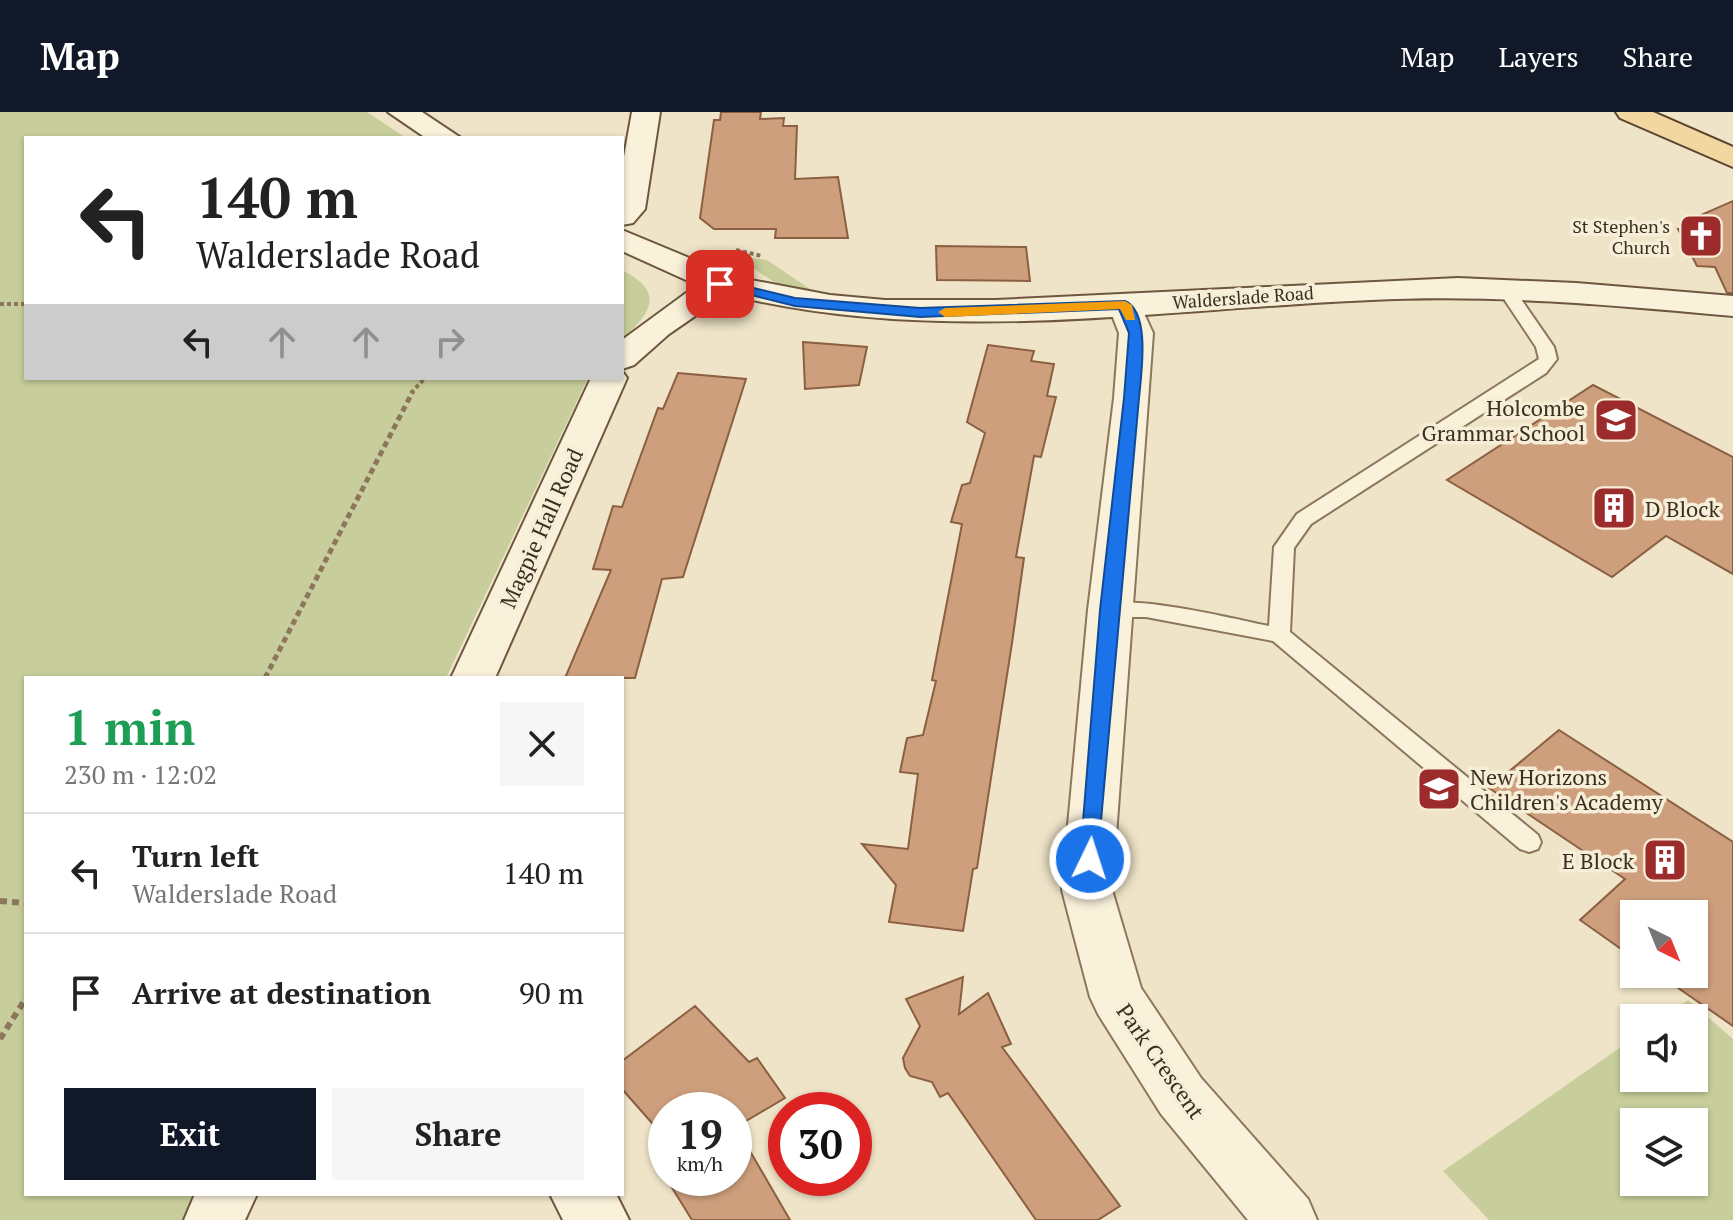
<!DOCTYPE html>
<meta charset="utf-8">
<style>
:root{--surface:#fff;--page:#f6f6f6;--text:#222;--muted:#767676;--line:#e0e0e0;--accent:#111827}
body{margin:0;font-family:"PT Serif",serif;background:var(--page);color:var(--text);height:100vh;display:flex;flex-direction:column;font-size:30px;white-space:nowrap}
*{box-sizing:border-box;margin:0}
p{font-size:26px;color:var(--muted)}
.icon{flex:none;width:44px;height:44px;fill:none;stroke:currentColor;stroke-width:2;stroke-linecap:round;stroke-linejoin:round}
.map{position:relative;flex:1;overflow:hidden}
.details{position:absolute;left:24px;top:564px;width:600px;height:520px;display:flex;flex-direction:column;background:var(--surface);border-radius:0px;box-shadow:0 2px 6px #0004}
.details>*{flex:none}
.guide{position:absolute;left:24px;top:24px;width:600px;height:244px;border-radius:0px;box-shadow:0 2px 6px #0004;background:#fff;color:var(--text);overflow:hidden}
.needle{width:52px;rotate:137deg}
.tools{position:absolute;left:1620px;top:788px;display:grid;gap:16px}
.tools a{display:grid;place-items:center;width:88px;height:88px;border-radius:0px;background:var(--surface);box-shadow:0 2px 6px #0004;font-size:40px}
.speed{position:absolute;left:648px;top:980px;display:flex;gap:16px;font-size:40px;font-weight:700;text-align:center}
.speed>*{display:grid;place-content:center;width:104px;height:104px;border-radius:50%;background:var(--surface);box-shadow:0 2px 6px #0004;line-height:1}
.speed small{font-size:20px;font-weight:400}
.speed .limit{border:12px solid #d22;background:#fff;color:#111}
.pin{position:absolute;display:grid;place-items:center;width:68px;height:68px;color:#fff;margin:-34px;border-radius:16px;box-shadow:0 4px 12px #0006}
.me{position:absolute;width:88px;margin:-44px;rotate:4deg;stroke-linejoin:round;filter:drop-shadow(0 0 6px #0008)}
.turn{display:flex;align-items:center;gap:28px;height:168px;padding:0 40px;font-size:36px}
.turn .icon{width:104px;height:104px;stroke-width:2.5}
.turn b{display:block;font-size:56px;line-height:68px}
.lanes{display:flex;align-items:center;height:76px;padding:0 40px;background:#0003;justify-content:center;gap:40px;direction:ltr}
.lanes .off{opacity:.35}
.round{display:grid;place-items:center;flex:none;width:84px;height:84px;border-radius:0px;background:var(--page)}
.headline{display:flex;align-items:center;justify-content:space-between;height:136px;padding:0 40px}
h1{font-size:48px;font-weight:700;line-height:60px;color:#1e9e55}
.cta{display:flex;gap:16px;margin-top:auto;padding:16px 40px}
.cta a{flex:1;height:92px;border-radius:0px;background:var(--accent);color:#fff;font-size:32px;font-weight:700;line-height:92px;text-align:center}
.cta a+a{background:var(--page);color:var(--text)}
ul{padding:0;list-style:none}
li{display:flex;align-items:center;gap:24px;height:120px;padding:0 40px;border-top:2px solid var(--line)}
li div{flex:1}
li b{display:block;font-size:30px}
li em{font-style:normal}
header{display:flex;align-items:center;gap:48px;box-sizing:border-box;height:112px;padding:0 40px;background:var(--accent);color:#fff}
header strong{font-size:38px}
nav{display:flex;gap:44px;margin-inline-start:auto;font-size:28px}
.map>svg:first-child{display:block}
.green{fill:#c8ce9b;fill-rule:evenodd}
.building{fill:#ce9f7d;stroke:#8b5f41;stroke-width:2}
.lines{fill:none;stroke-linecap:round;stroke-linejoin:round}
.lane-casing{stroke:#8c765c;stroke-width:4}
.street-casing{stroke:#8c765c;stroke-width:4}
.secondary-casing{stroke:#6e573f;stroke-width:4}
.primary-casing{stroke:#5a4430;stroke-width:4}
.path-far2{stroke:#8c765c;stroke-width:4;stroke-dasharray:4 3;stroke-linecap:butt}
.path-far1{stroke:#8c765c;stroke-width:5;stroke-dasharray:6 4;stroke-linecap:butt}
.path{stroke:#8c765c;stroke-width:6;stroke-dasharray:7 5;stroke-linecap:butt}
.lane{fill:#faf1db;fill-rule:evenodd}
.street{fill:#faf1db;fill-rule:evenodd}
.secondary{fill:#faf1db;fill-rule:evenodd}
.primary{fill:#f2d8a0;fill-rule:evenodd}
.route{fill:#1a73e8;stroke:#114b97;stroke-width:2}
.slow{fill:#f59e0b}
.labels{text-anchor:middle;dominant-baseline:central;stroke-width:7;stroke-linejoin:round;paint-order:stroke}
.far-poi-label{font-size:18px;fill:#3c2e20;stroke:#f6eed7;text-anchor:end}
.far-street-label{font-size:18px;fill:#3c2e20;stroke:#f6eed7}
.poi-label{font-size:22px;fill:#3c2e20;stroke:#f6eed7;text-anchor:end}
.street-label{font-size:22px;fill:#3c2e20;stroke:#f6eed7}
</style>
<header>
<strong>Map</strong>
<nav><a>Map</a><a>Layers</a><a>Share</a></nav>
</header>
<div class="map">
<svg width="1733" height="1108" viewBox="0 0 1733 1108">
<rect width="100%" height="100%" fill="#efe4c8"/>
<g class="green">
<path d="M0,0H367L406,26H26V266H588L446,566H26V1082H201L188,1108H0Z"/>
<path d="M746,145L767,148L813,179L777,172L741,148Z"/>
<path d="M622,158C666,181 651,200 622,228Z"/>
<path d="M1688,888L1733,927V1108H1489L1443,1059L1634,926V966H1694V906H1662ZM1634,1010H1694V1070H1634Z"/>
</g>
<g class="building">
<path d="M721,0H761L760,7L784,6L783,14H797L795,67L838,65L848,126H775L776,117H714L700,106L714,8H720Z"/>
<path d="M1733,89V181H1727L1715,155L1697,154L1678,117L1698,119L1692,107Z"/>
<path d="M936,134L1026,135L1030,169L937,168Z"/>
<path d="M803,230L867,235L859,273L805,277Z"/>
<path d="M988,233L1034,239L1031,249L1054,252L1047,284L1056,285L1041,345L1034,344L1016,445L1024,446L1012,531L977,756L973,757L963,819L889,810L896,773L862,732L908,737L918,662L900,660L907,626L923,623L936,569L932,568L962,412L951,410L962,373L970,371L985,321L967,310Z"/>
<path d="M678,261L746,267L683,465L662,467L635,566H565L611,458L593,457L613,394L622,395L658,296L663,297Z"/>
<path d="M1593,273L1733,345V462L1666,424L1612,465L1447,368Z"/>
<path d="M1559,618L1733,730V914L1658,862H1694V802H1634V846L1580,808L1625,767L1489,676Z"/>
<path d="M963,865L959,902L988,881L1011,932L1002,935L1120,1094L1098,1108H1036L948,981L940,985L932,970L910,964L905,956L903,946L920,914L906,887Z"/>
<path d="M695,894L749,950L757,946L785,986L736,1015L790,1108H692L666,1066H734V998H666V1027L622,977V949Z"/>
</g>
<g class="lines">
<g class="lane-casing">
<path id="lane" d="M1506,173L1512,174L1554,235L1557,247L1546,261L1311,412L1294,436L1290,520L1538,723L1541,730L1538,737L1529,740L1520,737L1273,529L1146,505H1109L1098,498C1112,476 1242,509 1269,514L1274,435L1297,402L1539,247L1536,235L1498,178Z"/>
</g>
<g class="street-casing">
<path id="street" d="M1125,183L1137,186L1153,221L1112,778L1141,876L1201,966L1308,1087L1317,1108H1248L1161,1002L1098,902L1090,885L1062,778L1088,498L1114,286L1119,221L1108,193L1113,186Z"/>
</g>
<g class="secondary-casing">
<g id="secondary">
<path d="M388,0H422L461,26H426Z"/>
<path d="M632,0H660L645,97L633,111L622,113V56Z"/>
<path d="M622,118L735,165L830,183L885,188H996L1458,166L1576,171L1733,184V204C1612,193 1492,182 1371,188C1158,197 936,235 727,182L669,222L634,253L622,257V228L697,173L622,139Z"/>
<path d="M622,259L627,266L495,566H451L591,266H622Z"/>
<path d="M195,1082H257L245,1108H184Z"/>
<path d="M550,1082H616L629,1108H563Z"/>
</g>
</g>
<g class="primary-casing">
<path id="primary" d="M1616,0H1653L1733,35V55L1620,6Z"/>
</g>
<g class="path-far2">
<path d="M736,138L762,144"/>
<path d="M0,192H26"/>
<path d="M411,281L425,266"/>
</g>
<path class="path-far1" d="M265,566L413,279"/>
<g class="path">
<path d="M0,789L26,791"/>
<path d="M0,927L26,886"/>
</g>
<use href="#lane" class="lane"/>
<use href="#street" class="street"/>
<use href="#secondary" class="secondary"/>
<use href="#primary" class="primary"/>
</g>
<path class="route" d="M720,168L795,186L920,196L1125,189C1151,200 1141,263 1139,286L1097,753L1090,756L1080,747L1100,498L1124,286L1129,221L1119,197L920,205L795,194L715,174L713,172Z"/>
<path class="slow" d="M1125,189L1132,193L1135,208H1126L1120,197L945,205L938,200L945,196Z"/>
<defs>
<g id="church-square" transform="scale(2.3)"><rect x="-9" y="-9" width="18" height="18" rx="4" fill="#9c2b2c" stroke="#f6eed7"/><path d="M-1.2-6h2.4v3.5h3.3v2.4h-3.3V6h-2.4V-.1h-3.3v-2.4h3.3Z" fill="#fff"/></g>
<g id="school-square" transform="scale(2.3)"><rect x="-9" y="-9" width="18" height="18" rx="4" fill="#9c2b2c" stroke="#f6eed7"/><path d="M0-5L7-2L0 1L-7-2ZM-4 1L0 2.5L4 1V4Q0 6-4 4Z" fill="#fff"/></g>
<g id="building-square" transform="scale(2.3)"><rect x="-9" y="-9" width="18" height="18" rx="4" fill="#9c2b2c" stroke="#f6eed7"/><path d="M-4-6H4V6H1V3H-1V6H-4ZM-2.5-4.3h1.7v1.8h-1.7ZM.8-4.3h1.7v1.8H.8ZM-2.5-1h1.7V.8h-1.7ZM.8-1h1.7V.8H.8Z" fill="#fff"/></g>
</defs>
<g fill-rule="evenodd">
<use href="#church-square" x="1701" y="124"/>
<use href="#school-square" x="1616" y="308"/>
<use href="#building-square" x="1614" y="396"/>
<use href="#school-square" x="1439" y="677"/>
<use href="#building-square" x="1665" y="748"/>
</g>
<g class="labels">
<g class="far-poi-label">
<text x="1670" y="114">St Stephen's<tspan x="1670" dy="21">Church</tspan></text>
</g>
<g class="far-street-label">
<text transform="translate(1243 185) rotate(-4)">Walderslade Road</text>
</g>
<g class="poi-label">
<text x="1585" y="295">Holcombe<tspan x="1585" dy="25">Grammar School</tspan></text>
<text x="1645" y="396" text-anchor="start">D Block</text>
<text x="1470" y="664" text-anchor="start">New Horizons<tspan x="1470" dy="25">Children's Academy</tspan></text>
<text x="1634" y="748">E Block</text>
</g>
<g class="street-label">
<text transform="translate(541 416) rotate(-66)">Magpie Hall Road</text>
<text transform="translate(1161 949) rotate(55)">Park Crescent</text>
</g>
</g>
</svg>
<div class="tools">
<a><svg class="needle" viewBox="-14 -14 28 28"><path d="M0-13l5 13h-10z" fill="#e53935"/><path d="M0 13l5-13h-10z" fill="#767676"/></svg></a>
<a><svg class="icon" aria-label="sound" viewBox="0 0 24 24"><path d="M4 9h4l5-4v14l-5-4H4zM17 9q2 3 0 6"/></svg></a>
<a><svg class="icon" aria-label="layers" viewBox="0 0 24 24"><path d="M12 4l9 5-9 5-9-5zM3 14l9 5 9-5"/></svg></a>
</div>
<div class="speed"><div>19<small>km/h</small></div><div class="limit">30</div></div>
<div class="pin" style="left:720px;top:172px;background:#d93025"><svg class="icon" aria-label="arrive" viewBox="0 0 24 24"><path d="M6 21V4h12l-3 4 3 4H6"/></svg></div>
<svg class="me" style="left:1090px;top:747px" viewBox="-20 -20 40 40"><circle r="17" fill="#1a73e8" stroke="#fff" stroke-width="3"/><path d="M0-11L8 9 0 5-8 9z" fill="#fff"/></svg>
<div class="guide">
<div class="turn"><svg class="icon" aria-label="left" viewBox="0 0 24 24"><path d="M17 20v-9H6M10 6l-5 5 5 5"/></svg><div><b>140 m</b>Walderslade Road</div></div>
<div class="lanes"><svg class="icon" aria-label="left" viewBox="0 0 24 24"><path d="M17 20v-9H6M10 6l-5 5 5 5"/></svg><svg class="icon off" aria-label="ahead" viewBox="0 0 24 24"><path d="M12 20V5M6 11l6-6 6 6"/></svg><svg class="icon off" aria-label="ahead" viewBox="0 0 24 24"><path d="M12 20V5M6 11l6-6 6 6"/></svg><svg class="icon off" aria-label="right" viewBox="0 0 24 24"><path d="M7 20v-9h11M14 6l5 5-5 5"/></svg></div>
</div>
<section class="details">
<div class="headline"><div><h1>1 min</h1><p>230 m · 12:02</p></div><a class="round"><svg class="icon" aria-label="close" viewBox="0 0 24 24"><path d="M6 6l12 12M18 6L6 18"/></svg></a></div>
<ul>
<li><svg class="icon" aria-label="left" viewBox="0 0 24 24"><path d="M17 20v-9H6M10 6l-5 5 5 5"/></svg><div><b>Turn left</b><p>Walderslade Road</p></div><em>140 m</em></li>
<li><svg class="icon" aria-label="arrive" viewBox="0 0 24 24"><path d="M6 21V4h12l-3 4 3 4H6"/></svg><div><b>Arrive at destination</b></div><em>90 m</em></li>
</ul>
<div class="cta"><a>Exit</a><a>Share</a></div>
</section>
</div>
